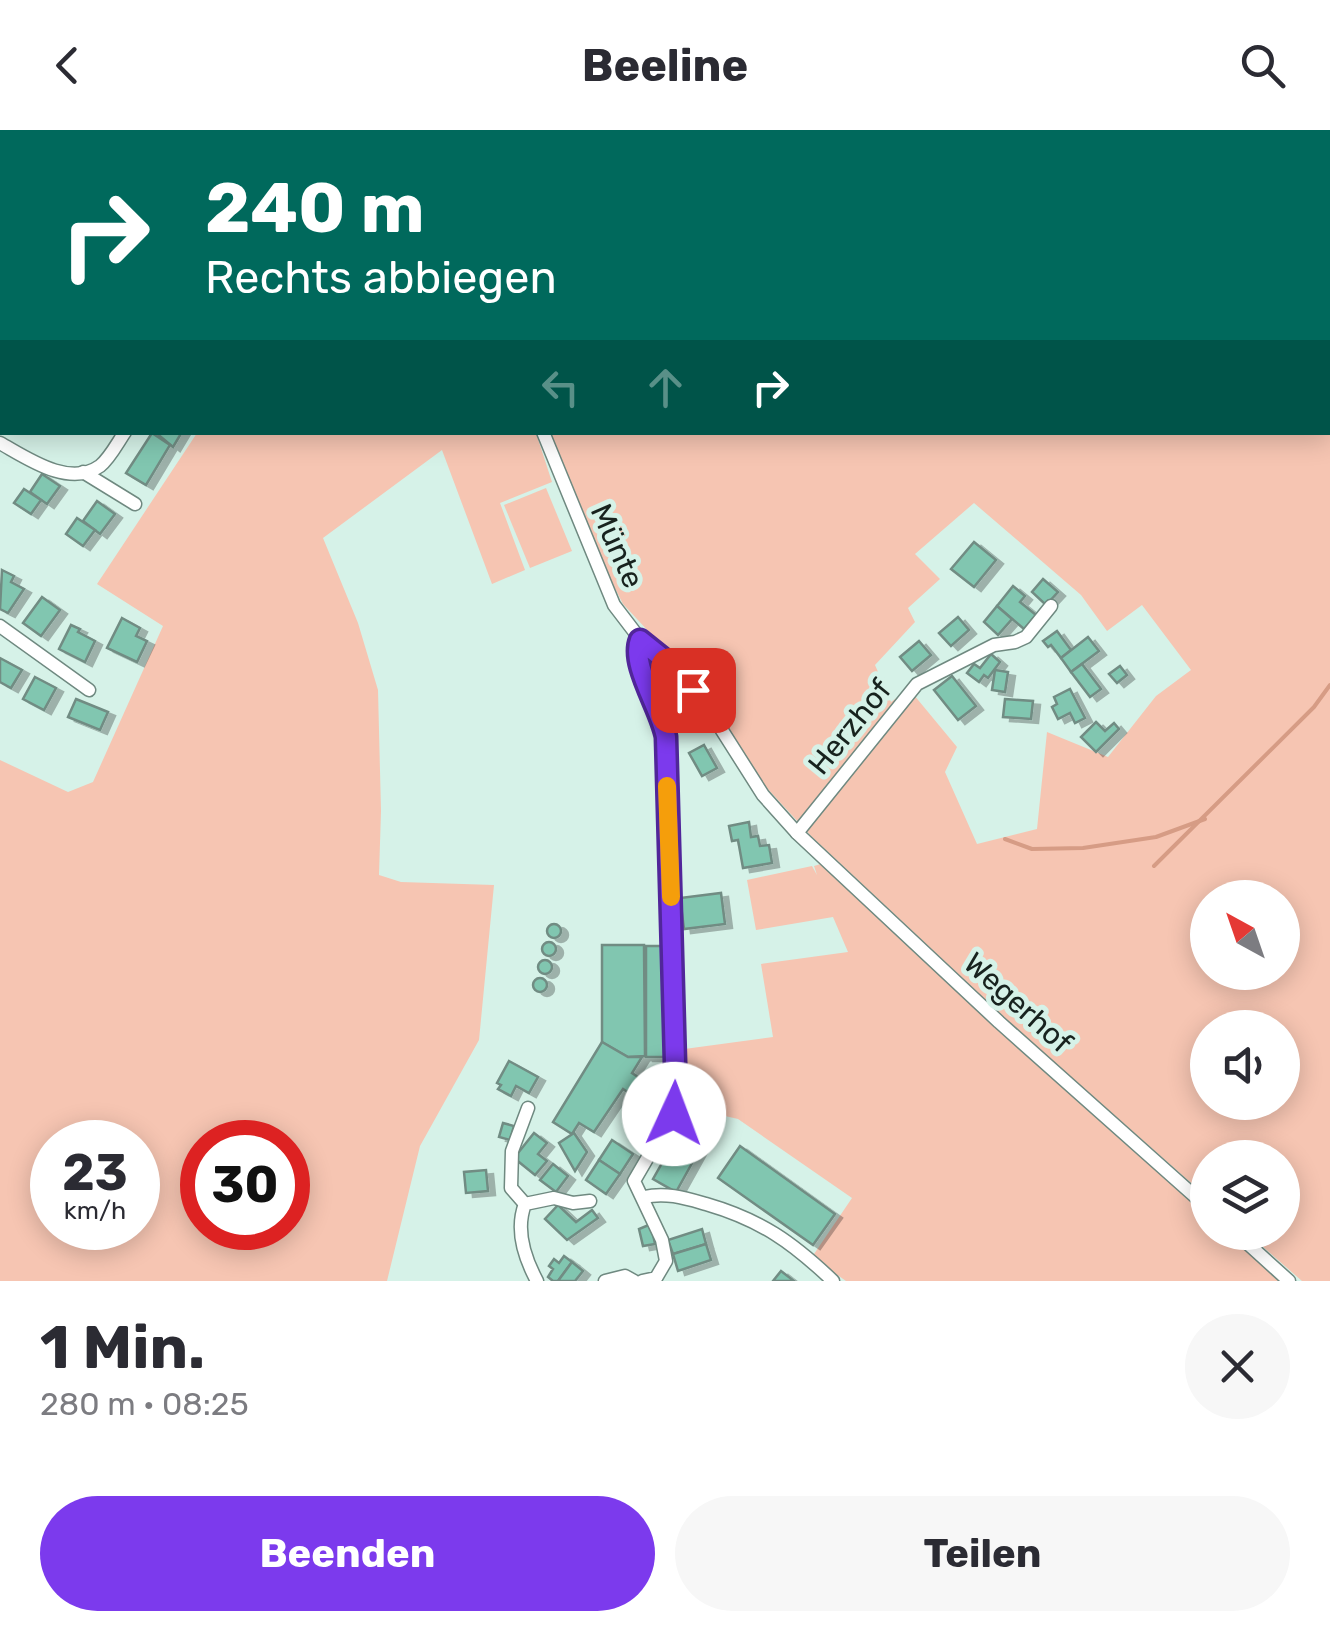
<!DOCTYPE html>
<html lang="de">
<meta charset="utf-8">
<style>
:root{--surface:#fff;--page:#f7f7f7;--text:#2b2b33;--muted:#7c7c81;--accent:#7c3aed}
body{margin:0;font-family:Rubik,sans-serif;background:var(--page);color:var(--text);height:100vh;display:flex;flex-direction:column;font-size:38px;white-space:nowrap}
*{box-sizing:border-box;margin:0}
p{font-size:32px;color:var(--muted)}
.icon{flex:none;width:55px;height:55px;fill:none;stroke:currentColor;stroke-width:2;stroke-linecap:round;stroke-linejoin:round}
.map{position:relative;height:1151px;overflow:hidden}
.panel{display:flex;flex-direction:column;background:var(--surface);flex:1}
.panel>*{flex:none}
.hud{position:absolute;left:0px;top:0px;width:1330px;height:305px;box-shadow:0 5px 25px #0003;background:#00695c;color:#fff;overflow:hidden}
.needle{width:65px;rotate:320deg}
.fabs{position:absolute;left:1190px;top:750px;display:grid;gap:20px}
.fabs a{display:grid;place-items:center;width:110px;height:110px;border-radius:50%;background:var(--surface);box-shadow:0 5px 25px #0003;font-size:50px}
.speed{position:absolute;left:30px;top:990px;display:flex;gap:20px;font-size:50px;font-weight:700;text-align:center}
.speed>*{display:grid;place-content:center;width:130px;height:130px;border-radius:50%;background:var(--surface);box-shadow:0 5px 25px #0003;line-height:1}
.speed small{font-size:25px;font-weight:400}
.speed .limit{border:15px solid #d22;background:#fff;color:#111}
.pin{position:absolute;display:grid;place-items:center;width:85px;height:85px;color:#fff;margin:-42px;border-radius:20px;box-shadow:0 5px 15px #0006}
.me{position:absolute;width:110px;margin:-55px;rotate:2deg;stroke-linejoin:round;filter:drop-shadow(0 0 8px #0008)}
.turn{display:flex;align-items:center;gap:35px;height:210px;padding:0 40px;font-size:45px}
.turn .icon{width:130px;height:130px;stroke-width:2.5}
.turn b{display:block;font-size:70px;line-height:85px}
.lanes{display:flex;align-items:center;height:95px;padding:0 40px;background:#0003;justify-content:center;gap:50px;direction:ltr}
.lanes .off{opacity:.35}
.round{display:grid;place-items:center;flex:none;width:105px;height:105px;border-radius:52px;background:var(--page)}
.headline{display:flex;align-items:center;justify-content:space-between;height:170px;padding:0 40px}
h1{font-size:60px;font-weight:700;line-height:75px}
.cta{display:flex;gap:20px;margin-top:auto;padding:20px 40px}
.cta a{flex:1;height:115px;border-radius:60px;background:var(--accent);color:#fff;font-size:40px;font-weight:700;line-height:115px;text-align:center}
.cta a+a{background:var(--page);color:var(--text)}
header{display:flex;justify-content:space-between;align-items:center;height:130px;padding:0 40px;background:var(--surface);font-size:45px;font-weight:700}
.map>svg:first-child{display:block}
.green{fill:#f6c5b2;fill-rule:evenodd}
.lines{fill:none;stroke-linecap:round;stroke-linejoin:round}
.stream{stroke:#d69c85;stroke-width:4}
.building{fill:#81c6b0;stroke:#718c83;stroke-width:2.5;filter:url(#shadow)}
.street-casing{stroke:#6f8980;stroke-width:15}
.street{stroke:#fff;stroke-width:12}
.route-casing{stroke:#51269a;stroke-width:25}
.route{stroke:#7c3aed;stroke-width:18}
.slow{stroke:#f59e0b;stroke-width:18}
.labels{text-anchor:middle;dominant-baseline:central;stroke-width:10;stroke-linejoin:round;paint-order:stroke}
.street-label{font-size:30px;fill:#17221e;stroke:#d6f2e8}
</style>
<header><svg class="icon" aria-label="back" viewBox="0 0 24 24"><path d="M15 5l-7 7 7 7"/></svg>Beeline<svg class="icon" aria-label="search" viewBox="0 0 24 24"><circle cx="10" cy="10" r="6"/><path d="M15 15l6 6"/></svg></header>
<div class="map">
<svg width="1330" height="1151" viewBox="0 0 1330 1151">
<defs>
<filter id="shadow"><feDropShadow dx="7" dy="4" stdDeviation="0" flood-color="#0004"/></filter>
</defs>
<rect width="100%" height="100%" fill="#d6f2e8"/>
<g class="green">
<path d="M904,0H1330V1151H1302L1247,1103L1282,1102V1028H1208L1207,1067L1021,903L811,706L755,645L703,560L623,474L604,437L549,303L1328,302V2H902ZM974,373L1081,465L1107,501L1142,475L1191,540L1156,566L1108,627L1047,602L1037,699L977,714L945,642L957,617L909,559L891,572L875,535L915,492L908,478L940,449L915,424ZM1208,768H1282V842H1208ZM1208,898H1282V972H1208Z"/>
<path d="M197,303H536L552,352L500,373L525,440L492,454L442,320L323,408L358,493L378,560L381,681L379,745L401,752L494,755L479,910L420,1016L387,1151H0V630L68,662L93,652L163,496L97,454ZM52,1012H138V1098H52ZM202,1012H288V1098H202Z"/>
<path d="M546,358L572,421L530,438L504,375Z"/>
<path d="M648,522L663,533L704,581L668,587L643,536L641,530Z"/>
<path d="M824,733L1006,906L1207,1086L1208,1102L1226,1103L1280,1151H846L812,1127L852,1068L738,989L682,976L677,920L773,907L761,834L848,822L833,787L756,800L747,750L812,736L817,745L814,736Z"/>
</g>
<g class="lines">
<g class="stream">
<path d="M1005,709L1032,719L1083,718L1156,707L1205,689"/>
<path d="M1154,736L1314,577L1330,555"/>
</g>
</g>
<g class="building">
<path d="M155,302H182L173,317Z"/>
<path d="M152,303L170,315L146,355L126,343Z"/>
<path d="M42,344L60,356L47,374L30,362Z"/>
<path d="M24,359L41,370L31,384L14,373Z"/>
<path d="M97,371L115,384L100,404L83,391Z"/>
<path d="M77,388L95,400L83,416L66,404Z"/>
<path d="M974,412L996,430L974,457L951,439Z"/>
<path d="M2,440L14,446L11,452L24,459L8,483L0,479Z"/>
<path d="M1043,449L1058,462L1046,475L1032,462Z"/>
<path d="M1013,456L1025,466L1020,472L1036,485L1024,499L997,476Z"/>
<path d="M42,467L60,480L41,506L23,493Z"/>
<path d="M997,476L1012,489L998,505L984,492Z"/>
<path d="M958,487L969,500L951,516L939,503Z"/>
<path d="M122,488L140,498L136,506L147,511L137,532L107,518Z"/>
<path d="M71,495L80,499L78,502L95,511L85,532L59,519Z"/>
<path d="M1057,501L1071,520L1061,528L1051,515L1048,517L1043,511Z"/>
<path d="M1088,507L1099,521L1071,542L1061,528Z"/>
<path d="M919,511L931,525L912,541L900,527Z"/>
<path d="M991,524L1000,532L988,548L984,545L979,552L967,543L974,534L980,538Z"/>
<path d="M0,528L22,540L11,558L0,552Z"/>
<path d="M1082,534L1101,559L1090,567L1071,542Z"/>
<path d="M1120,536L1127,545L1117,553L1109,544Z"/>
<path d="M995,540L1008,542L1005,562L992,560Z"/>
<path d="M952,546L976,576L958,590L934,560Z"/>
<path d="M35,547L56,558L44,580L23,569Z"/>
<path d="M1070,559L1085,588L1075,593L1070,583L1058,589L1052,577L1057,574L1054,567Z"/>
<path d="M76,569L108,582L100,600L68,587Z"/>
<path d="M1005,569L1033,571L1031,589L1003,587Z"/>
<path d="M1096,592L1105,601L1114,593L1119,599L1096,622L1081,607Z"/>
<path d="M704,615L717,638L702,646L689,623Z"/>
<path d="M749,692L751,707L758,706L760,716L769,715L772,733L743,738L738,710L732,711L729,696Z"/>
<path d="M721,763L725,794L684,799L680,768Z"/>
<circle cx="554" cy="801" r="7"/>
<circle cx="549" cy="819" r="7"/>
<path d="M602,815H644L645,926L628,927L602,912Z"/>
<path d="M646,816H664L665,927H646Z"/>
<circle cx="545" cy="837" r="7"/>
<circle cx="540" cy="855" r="7"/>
<path d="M602,912L628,927H642L632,943L654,957L644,973L623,959L594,1002L579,993L572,1004L553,992Z"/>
<path d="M509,931L538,947L529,963L516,956L511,966L498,959L501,955L497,953Z"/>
<path d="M503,993L514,996L510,1010L499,1007Z"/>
<path d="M534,1003L547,1013L538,1024L547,1031L535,1045L514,1028Z"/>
<path d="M574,1003L587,1022L575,1041L559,1013Z"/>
<path d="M678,1005L701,1017L676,1062L653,1049Z"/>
<path d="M612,1010L633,1024L620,1044L599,1030Z"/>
<path d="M740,1016L835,1084L813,1115L718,1048Z"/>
<path d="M599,1030L620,1044L606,1064L586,1050Z"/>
<path d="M553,1034L568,1046L556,1062L540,1050Z"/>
<path d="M486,1040L488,1061L466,1063L464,1042Z"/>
<path d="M558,1075L576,1092L592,1080L598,1088L567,1110L545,1089Z"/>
<path d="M651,1094L655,1114L643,1116L639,1099Z"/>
<path d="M702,1099L706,1114L673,1124L668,1110Z"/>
<path d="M706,1114L711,1130L678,1141L673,1124Z"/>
<path d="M564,1126L572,1132L558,1151H553L548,1147L553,1139L549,1136L554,1129L559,1133Z"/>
<path d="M572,1132L583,1141L575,1151H558Z"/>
<path d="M781,1141L794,1151H773Z"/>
</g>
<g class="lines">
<g class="street-casing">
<g id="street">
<path d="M339,0L341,2"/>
<path d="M455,0L456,2"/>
<path d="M132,2L139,0"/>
<path d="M0,18L2,17"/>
<path d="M0,101H2"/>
<path d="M0,215L2,216"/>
<path d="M543,302L614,475L640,509L675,538L711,583L763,665L797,703L999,892L1208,1078"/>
<path d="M0,313C27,328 69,358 100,336C110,328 118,312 125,302"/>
<path d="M83,342L135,374"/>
<path d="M0,496L89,560"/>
<path d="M640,509C630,534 661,579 666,607L676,969L673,984L634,1051L662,1110L666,1131L656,1148L642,1151"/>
<path d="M797,703L917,554L994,515L1015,512L1026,507L1051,476"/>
<path d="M644,1067C666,1062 685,1068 706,1074C761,1090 792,1112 833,1151"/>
<path d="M525,1074L511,1058L512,1021L528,978"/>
<path d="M1235,1102L1289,1151"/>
<path d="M537,1151C524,1127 515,1100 525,1074L554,1068L573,1073L590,1071"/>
<path d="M605,1151L625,1146L634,1151"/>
</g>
</g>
<use href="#street" class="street"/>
</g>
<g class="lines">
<g class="route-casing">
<path id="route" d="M674,984L676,969L666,607C661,579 630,534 640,510L675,538L693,560"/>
</g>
<use href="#route" class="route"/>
<path class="slow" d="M667,656L671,767"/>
</g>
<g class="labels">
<g class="street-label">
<text transform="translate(617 416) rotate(66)">Münte</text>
<text transform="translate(850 597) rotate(-51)">Herzhof</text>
<text transform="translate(1018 873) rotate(42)">Wegerhof</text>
</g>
</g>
</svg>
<div class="fabs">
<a><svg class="needle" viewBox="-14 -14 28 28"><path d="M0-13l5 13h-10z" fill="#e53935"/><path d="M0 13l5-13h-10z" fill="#7c7c81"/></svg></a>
<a><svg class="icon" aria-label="sound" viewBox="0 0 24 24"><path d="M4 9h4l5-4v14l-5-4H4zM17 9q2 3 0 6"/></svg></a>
<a><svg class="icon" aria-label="layers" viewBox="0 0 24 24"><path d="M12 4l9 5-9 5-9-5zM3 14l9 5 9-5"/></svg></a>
</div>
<div class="speed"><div>23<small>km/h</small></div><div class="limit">30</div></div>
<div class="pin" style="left:693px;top:560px;background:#d93025"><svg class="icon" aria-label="arrive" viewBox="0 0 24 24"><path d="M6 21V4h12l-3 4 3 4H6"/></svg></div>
<svg class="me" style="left:674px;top:984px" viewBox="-20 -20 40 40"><circle r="19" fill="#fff"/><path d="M0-13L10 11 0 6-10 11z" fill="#7c3aed"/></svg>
<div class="hud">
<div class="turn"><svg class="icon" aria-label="right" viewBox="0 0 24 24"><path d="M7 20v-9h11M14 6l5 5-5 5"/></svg><div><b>240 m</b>Rechts abbiegen</div></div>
<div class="lanes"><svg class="icon off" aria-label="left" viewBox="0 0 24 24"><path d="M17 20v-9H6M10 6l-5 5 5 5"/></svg><svg class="icon off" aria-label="ahead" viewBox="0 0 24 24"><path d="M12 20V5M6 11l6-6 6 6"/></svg><svg class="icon" aria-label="right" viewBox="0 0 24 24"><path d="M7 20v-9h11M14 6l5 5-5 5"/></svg></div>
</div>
</div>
<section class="panel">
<div class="headline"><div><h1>1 Min.</h1><p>280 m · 08:25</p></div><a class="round"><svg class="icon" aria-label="close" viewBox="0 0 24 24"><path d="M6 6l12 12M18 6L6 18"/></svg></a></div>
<div class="cta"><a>Beenden</a><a>Teilen</a></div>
</section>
